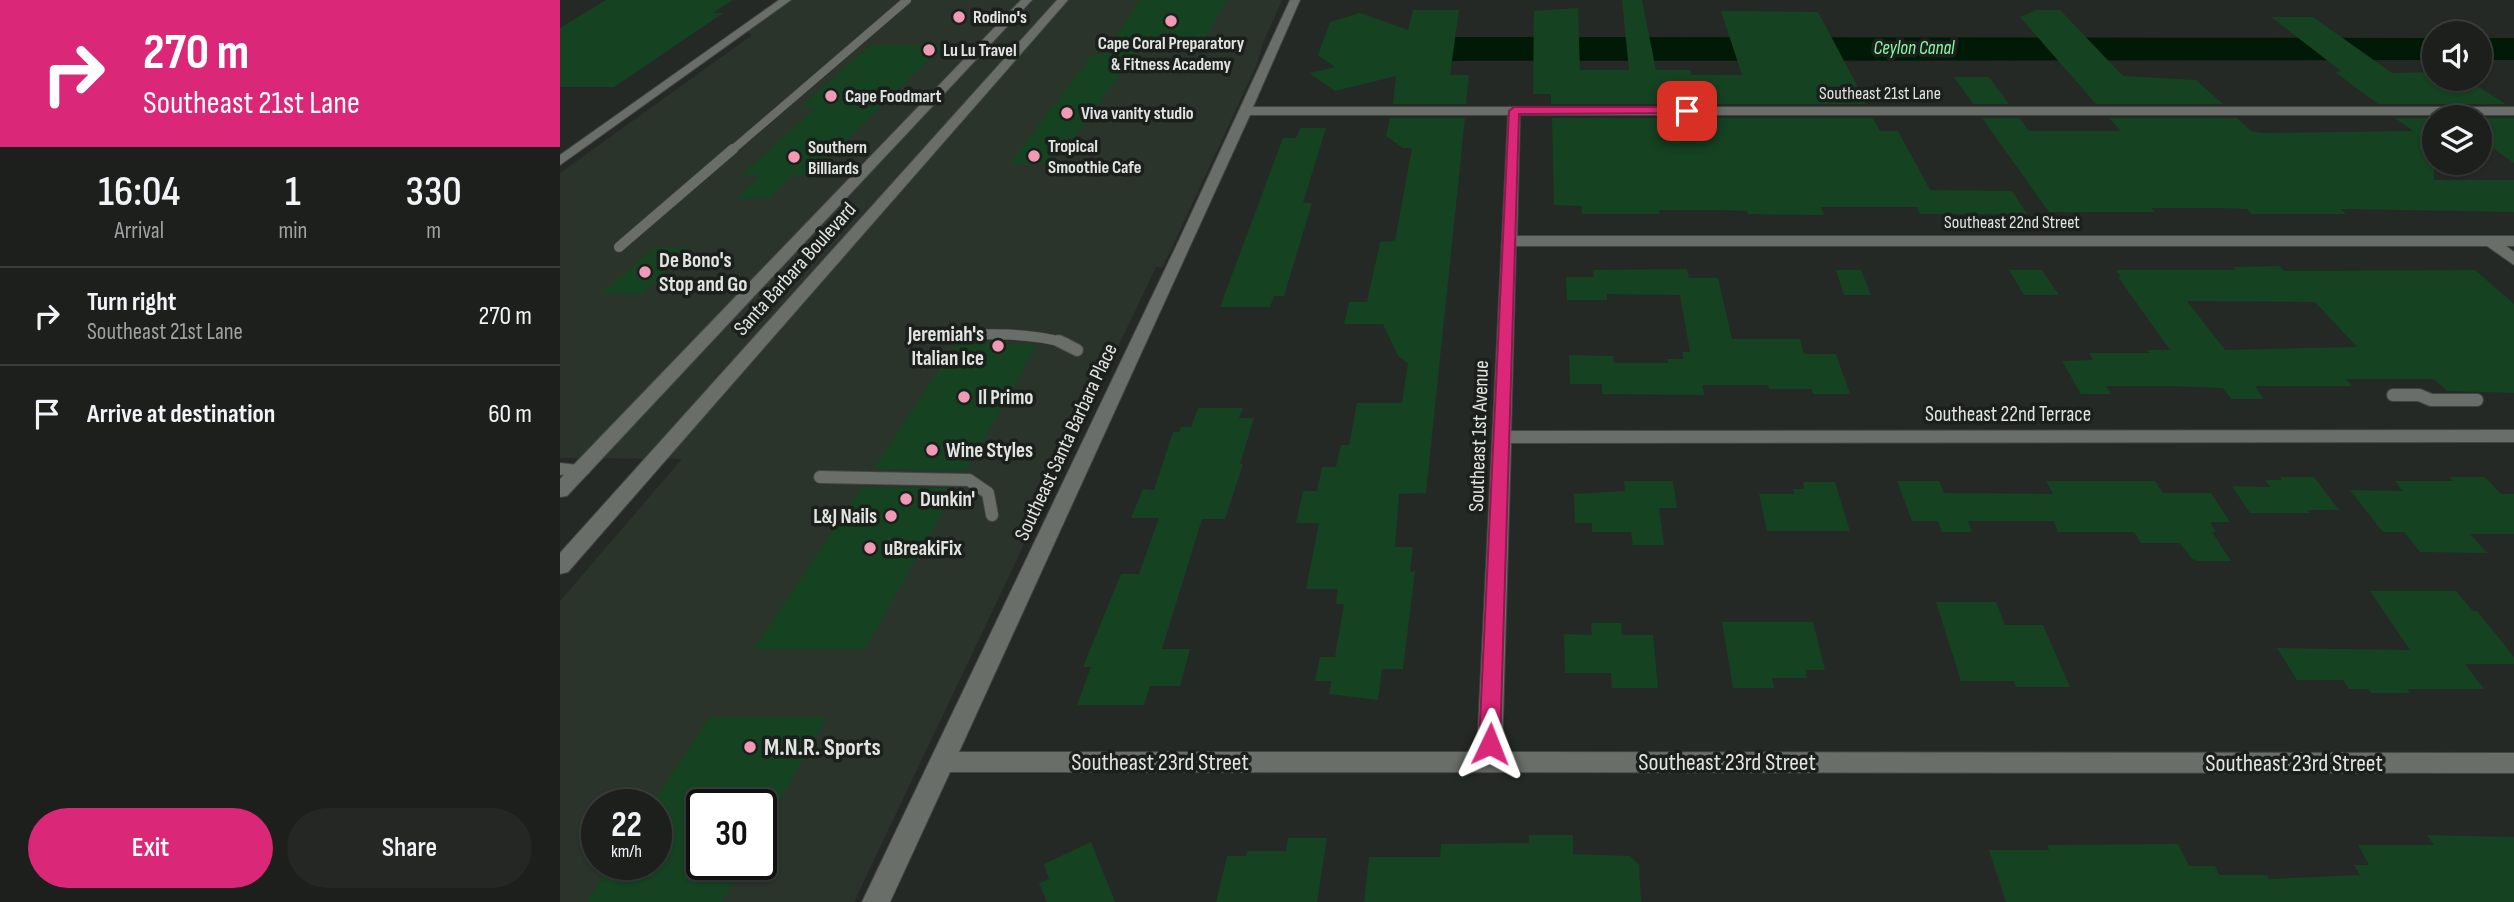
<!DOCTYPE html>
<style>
:root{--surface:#1c1f1c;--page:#252725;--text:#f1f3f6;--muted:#a0a2a3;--line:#3a3d3b;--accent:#db2777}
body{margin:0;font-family:"Sofia Sans Condensed",sans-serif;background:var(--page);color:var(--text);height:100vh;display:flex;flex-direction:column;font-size:26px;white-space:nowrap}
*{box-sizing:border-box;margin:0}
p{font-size:23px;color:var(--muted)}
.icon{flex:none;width:38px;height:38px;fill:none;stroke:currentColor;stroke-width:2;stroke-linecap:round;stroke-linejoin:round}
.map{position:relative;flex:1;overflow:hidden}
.drawer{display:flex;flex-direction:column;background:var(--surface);width:560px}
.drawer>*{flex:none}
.top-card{background:#db2777;color:#fff;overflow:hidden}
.buttons{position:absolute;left:1862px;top:21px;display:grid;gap:14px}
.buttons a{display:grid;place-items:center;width:70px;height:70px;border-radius:50%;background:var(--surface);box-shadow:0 2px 5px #0004,0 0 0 2px var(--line);font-size:35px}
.speed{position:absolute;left:21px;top:789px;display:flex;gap:14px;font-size:35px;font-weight:700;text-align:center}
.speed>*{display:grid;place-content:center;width:91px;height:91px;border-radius:50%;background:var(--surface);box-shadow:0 2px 5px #0004,0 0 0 2px var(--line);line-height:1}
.speed small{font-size:18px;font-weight:400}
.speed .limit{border:4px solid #111;border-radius:10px;background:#fff;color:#111}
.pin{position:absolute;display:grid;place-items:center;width:60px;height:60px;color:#fff;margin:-30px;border-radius:14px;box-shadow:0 4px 10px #0006}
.me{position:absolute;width:77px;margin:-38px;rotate:2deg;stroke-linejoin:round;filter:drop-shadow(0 0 5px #0008)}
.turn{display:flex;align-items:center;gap:24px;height:147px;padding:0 28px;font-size:32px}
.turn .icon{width:91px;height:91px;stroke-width:2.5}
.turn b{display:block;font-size:49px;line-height:60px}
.eta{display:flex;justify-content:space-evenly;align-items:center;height:119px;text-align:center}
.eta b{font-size:42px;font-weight:600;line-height:49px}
.primary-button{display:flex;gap:14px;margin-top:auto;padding:14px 28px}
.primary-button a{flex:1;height:80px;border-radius:42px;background:var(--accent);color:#fff;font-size:28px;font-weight:600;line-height:80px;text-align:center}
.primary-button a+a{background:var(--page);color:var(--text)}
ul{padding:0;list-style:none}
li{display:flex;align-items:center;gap:21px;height:98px;padding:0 28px;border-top:2px solid var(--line)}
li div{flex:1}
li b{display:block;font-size:26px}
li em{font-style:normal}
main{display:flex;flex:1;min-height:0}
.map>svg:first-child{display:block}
.built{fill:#2a342b;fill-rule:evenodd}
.water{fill:#011a07}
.building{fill:#154221;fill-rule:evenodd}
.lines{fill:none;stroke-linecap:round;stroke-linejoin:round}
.service-far2-casing{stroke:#414441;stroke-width:9}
.service-far1-casing{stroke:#414441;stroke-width:11}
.service-casing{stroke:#414441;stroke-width:14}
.minor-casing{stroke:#414441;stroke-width:2}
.secondary-casing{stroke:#414441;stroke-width:2}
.service-far2{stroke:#696e69;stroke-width:8}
.service-far1{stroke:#696e69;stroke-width:10}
.service{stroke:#696e69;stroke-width:12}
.minor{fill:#696e69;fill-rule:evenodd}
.secondary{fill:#696e69;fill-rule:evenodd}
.route{fill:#db2777;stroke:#8e194d;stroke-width:2}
.poi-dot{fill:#f09ab5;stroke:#1b201c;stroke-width:2.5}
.labels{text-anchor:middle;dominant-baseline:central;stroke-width:7;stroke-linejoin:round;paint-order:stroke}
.far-poi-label{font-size:18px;font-weight:bold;fill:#e1e4e1;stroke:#1b201c;text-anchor:start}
.far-street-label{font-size:18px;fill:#e1e4e1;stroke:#1b201c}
.far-water-label{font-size:19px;font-style:italic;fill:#8dfba6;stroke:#1b201c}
.poi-label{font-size:21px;font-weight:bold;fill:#e1e4e1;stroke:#1b201c;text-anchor:start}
.street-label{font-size:21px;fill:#e1e4e1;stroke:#1b201c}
.near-poi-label{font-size:24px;font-weight:bold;fill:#e1e4e1;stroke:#1b201c;text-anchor:start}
.near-street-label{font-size:24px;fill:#e1e4e1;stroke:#1b201c}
</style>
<main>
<section class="drawer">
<div class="top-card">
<div class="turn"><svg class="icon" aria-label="right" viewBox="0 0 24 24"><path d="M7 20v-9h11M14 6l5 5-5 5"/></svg><div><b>270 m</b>Southeast 21st Lane</div></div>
</div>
<div class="eta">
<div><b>16:04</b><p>Arrival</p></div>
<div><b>1</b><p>min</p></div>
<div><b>330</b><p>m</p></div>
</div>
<ul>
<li><svg class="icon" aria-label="right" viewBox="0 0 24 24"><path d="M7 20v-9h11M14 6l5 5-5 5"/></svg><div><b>Turn right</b><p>Southeast 21st Lane</p></div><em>270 m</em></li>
<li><svg class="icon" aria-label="arrive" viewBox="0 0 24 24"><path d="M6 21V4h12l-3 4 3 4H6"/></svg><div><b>Arrive at destination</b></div><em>60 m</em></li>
</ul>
<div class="primary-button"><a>Exit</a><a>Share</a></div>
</section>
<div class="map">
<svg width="1954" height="902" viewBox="0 0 1954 902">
<rect width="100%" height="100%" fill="#252925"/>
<path class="built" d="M231,0H722L703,43L697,64L603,267H596L576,309L294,902H0V601L122,459L0,458V173L192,35L186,32ZM37,805H96V864H37ZM142,805H201V864H142Z"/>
<g class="water">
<path d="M837,37L1874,38V60L831,61Z"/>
<rect x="1920" y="38" width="34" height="22"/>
</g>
<g class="building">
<path d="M46,0H173L153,13H163L54,87H0V28Z"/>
<path d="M580,0H667L644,40H584L514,138H505L488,164H449L532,55H544Z"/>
<path d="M1062,0H1082L1096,70H1130L1131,75H1182L1161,11L1258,12L1307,104H991V94H973L974,11L1018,8L1020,70H1069Z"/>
<path d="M853,10H899L890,75H909L906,104H833L836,76L775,91L749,73L775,67L758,55L770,22L800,13L848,30Z"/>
<path d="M1476,10H1500L1563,76L1636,80L1663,104H1536L1460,17Z"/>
<path d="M1711,17H1753L1832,73L1874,72V79H1906L1946,104H1818L1775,72L1781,71Z"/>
<path d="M311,45H384L251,175H233L209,198H176L201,175H181L257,107H240Z"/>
<path d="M1394,77H1429L1449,104H1413Z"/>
<path d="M830,118H905L866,493L839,494L835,547H853L850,572L855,571L843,669H822L818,700L769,694L771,681H755L760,657H775L784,604H776L778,589H746L759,523H736L743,491H757L762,467H776L781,445H789L797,403H842L848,363L838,356L823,324H784L789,302H807L820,242L835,241L852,148H843L826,136Z"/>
<path d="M992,118H1313L1320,131H1338L1370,190L1452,191L1467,214H1360L1357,207H1261L1264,215L1188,214L1187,211L1156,210H1099L1100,214H1022V206L994,205Z"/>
<path d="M1422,118H1459L1469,131H1561L1549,118H1677L1691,131L1702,133L1853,131L1835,118H1874V180H1954V212L1781,209L1786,214H1691L1687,209L1661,208H1591L1595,212H1489Z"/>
<path d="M1920,118H1954V163L1920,139Z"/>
<path d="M740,128H766L743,203H752L724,296H714L710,307H660L723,138H736Z"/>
<path d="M94,248H132L82,294H41Z"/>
<path d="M1720,266L1724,271L1915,270L1954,304V393L1887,391L1874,379H1786L1792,386H1695L1704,399H1671L1663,388L1612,386H1546L1551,394H1521L1502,361L1533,360L1529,353H1590L1587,350H1610L1558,277H1561L1556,270H1675L1673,267ZM1627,301L1755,302L1797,347L1665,350Z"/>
<path d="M1127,269L1129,278H1158L1172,339H1240L1244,354H1276L1290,394H1253L1251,389H1209L1208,385H1142L1144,395L1042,394V384H1010L1009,355L1053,356L1054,363H1108L1107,359H1123L1122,352H1130L1120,295L1047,294V300H1007L1006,277H1034L1033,270Z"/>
<path d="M1276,270H1301L1311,295H1284Z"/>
<path d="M1449,270H1482L1499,295H1464Z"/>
<path d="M397,342L477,345L406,471L314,469Z"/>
<path d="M638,408H683L679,418H694L680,464H683L665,519H642L602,649H630L620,686H590L584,705H517L531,667H523L561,574H579L599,518H571L583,489L594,490L613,432H619L621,427H631Z"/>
<path d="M1720,477H1754L1779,510H1748L1750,513H1690L1672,486L1710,487L1705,480H1722Z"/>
<path d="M1889,477H1925L1941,494H1954V534H1910L1927,553L1860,552L1844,532H1823L1790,490L1843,491L1835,481H1893Z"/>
<path d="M1064,481H1113L1117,508H1099L1104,545H1073L1071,532H1032V523H1015L1014,494L1065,491Z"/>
<path d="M1337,481H1379L1384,493L1493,494L1486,481H1595L1603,493H1651L1670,522H1650L1656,532H1652L1671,561H1638L1632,559L1620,543H1581L1574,532H1498L1494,521H1408L1412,532H1382L1378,521H1352Z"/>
<path d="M1243,482H1275L1290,531H1207L1199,494H1234L1233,489H1244Z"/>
<path d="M302,487L396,488L305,649H194Z"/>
<path d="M1810,591H1896L1913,611H1917L1954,657V664H1905L1924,689H1847L1850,693H1811L1808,689H1789L1783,680H1737L1717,648L1850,650Z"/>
<path d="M1376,602H1436L1445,625H1483L1510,687H1456L1454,681H1401Z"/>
<path d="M1162,622H1253L1265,670H1246L1247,678H1212L1214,688H1173Z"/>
<path d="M1031,623H1061L1062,635H1093L1098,688H1052L1051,673H1005L1004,634L1032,635Z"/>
<path d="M150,717H267L217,805H142V864H183L162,902H27L52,864H96V798Z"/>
<path d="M969,835H1013V854L1070,856L1079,865L1081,902H804L809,857H880L881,844L969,843Z"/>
<path d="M1867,835L1954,837V902H1446L1429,850H1489L1487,845L1618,844L1629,866H1655L1659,875H1707L1709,879L1800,875L1794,865H1809L1798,845H1874Z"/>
<path d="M728,838H767L757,902H656L667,856H686L687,851H726Z"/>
<path d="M531,842L555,902H487L479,883L489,879L484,864Z"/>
</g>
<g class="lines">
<g class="service-far2-casing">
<path id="service-far2" d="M171,151L347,0"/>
</g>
<g class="service-far1-casing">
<g id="service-far1">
<path d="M59,247L173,149"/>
<path d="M363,336C410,335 459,330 506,343"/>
</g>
</g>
<g class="service-casing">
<g id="service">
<path d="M499,341L517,350"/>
<path d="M1833,395H1859L1871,400H1917"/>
<path d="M260,477L409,480L428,493L432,515"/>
</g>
</g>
<g class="minor-casing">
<g id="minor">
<path d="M219,0H231L0,165V155Z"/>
<path d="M730,0H740L693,107H1954V115H960L957,236H1954V246H1946L1954,252V265L1927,246H956L951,431L1954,430V442L951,443L942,752L1954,753V773L390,772L330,902H302L620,238ZM690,115H948L917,752H399Z"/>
<path d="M0,463L28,466L31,470L28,474L0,475Z"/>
</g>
</g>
<g class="secondary-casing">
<g id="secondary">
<path d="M461,0H472L7,496L0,497V479Z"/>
<path d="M497,0H508L8,572L0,574V553Z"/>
</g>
</g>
<use href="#service-far2" class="service-far2"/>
<use href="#service-far1" class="service-far1"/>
<use href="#service" class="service"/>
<use href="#minor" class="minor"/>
<use href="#secondary" class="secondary"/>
</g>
<path class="route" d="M1127,107L1132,111L1130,113L959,114L940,744L937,750L930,753L922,750L919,744L949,111L954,107Z"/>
<g class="poi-dot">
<circle cx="399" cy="17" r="7"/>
<circle cx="611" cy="21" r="7"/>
<circle cx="369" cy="50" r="7"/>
<circle cx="271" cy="96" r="7"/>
<circle cx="507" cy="113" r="7"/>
<circle cx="474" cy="156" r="7"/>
<circle cx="234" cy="157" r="7"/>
<circle cx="85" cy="272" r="7"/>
<circle cx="438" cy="346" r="7"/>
<circle cx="404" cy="397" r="7"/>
<circle cx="372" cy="450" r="7"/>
<circle cx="346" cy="499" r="7"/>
<circle cx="331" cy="516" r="7"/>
<circle cx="310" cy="548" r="7"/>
<circle cx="190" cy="747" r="7"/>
</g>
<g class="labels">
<g class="far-poi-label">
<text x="413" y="17">Rodino's</text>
<text x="611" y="43" text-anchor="middle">Cape Coral Preparatory<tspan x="611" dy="21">&amp; Fitness Academy</tspan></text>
<text x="383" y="50">Lu Lu Travel</text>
<text x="285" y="96">Cape Foodmart</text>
<text x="521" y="113">Viva vanity studio</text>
<text x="488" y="146">Tropical<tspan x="488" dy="21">Smoothie Cafe</tspan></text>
<text x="248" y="147">Southern<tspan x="248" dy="21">Billiards</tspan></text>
</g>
<g class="far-street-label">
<text x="1320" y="93">Southeast 21st Lane</text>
<text x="1452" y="222">Southeast 22nd Street</text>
</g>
<g class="far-water-label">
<text x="1354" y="48">Ceylon Canal</text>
</g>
<g class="poi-label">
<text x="99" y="260">De Bono's<tspan x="99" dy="24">Stop and Go</tspan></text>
<text x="424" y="334" text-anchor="end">Jeremiah's<tspan x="424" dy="24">Italian Ice</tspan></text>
<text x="418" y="397">Il Primo</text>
<text x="386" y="450">Wine Styles</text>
<text x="360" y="499">Dunkin'</text>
<text x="317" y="516" text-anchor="end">L&amp;J Nails</text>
<text x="324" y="548">uBreakiFix</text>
</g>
<g class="street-label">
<text transform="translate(235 269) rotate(-48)">Santa Barbara Boulevard</text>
<text x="1448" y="414">Southeast 22nd Terrace</text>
<text transform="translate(919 436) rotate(-88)">Southeast 1st Avenue</text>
<text transform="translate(506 442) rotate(-65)">Southeast Santa Barbara Place</text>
</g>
<g class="near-poi-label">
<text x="204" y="747">M.N.R. Sports</text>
</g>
<g class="near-street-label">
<text x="600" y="762">Southeast 23rd Street</text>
<text x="1167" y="762">Southeast 23rd Street</text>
<text x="1734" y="763">Southeast 23rd Street</text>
</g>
</g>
</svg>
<div class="buttons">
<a><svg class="icon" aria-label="sound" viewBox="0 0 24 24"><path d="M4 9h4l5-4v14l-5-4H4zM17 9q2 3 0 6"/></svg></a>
<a><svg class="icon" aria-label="layers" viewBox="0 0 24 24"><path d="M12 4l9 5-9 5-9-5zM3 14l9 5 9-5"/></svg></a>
</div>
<div class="speed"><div>22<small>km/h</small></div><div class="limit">30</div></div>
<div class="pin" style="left:1127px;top:111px;background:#d93025"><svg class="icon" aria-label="arrive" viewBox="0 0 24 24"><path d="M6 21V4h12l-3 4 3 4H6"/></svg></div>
<svg class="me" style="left:930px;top:744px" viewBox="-20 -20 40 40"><path d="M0-17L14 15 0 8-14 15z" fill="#db2777" stroke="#fff" stroke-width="4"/></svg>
</div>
</main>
